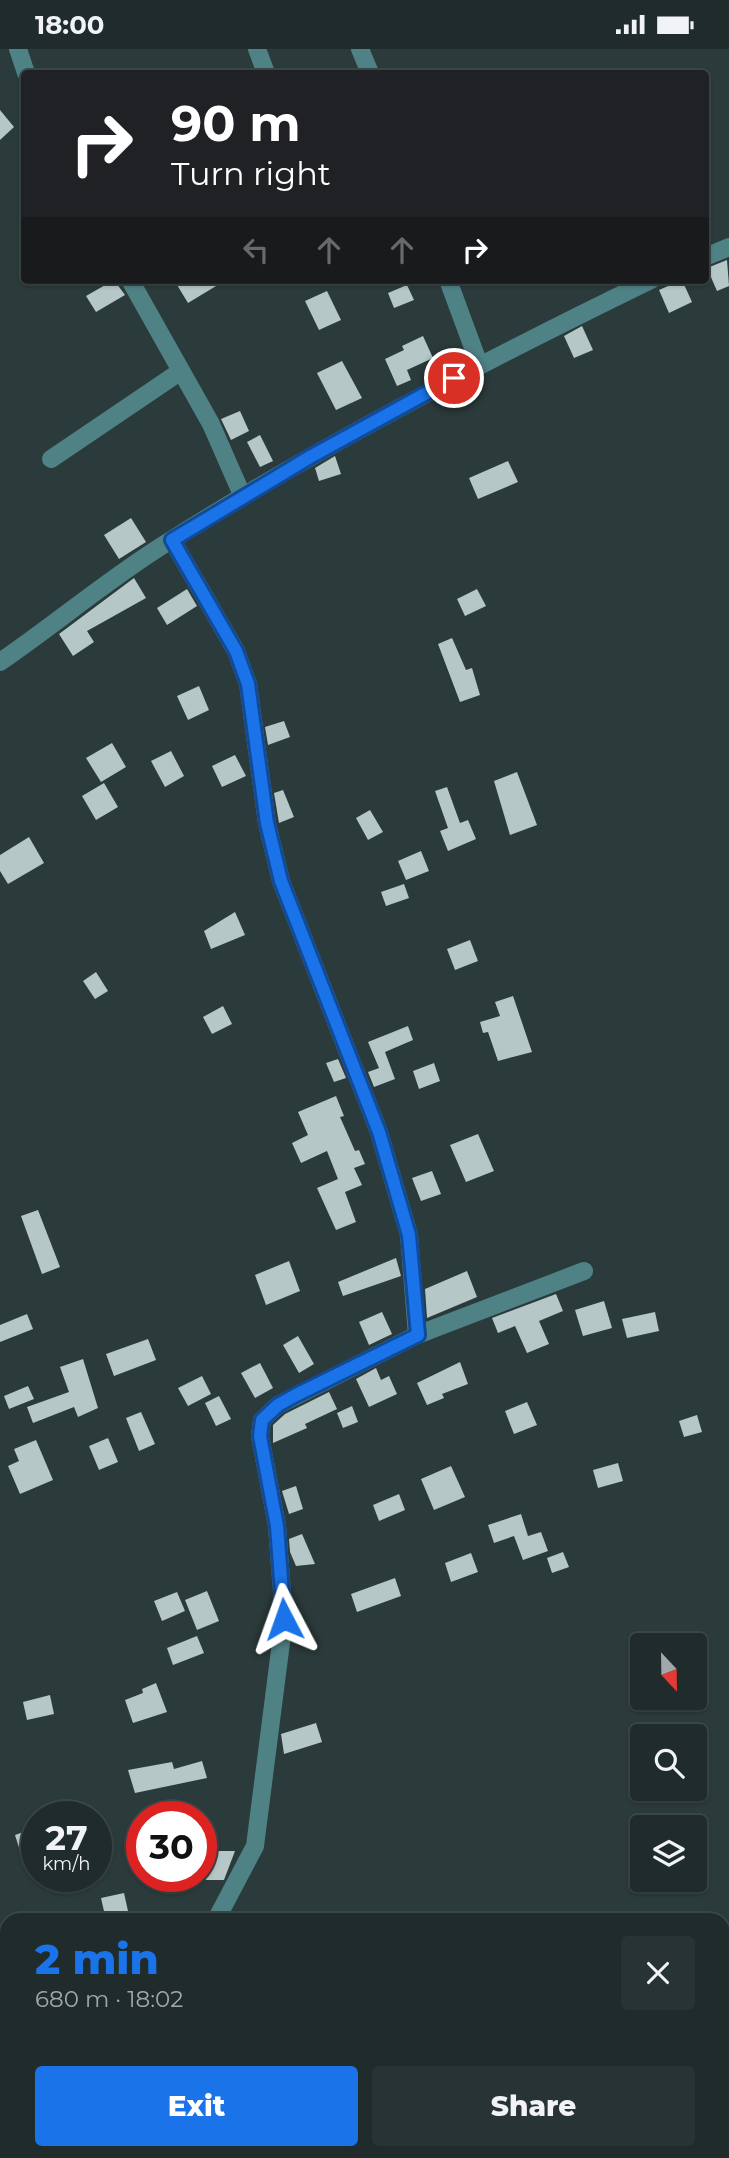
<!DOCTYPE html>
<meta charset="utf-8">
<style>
:root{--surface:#202c2c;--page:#283434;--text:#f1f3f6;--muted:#a2a7a9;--line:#3d4848;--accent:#1a73e8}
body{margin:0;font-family:Montserrat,sans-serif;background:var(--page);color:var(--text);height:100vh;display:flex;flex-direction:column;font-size:26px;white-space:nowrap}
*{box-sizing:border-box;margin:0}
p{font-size:23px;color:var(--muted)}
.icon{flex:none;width:38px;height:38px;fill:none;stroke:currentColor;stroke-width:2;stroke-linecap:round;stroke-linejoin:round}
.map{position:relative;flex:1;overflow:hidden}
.side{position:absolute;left:0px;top:1864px;width:730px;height:247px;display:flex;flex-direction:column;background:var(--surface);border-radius:21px 21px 0 0;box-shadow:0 2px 5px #0004,0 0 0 2px var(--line)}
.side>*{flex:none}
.guide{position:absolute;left:21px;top:21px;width:688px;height:214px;border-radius:7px;box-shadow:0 2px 5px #0004,0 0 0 2px var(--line);background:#202124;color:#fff;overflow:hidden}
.needle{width:46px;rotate:158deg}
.controls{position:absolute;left:630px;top:1584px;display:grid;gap:14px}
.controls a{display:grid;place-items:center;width:77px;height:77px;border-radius:7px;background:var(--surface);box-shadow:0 2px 5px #0004,0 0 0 2px var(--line);font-size:35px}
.speed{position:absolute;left:21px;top:1752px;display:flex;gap:14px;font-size:35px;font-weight:700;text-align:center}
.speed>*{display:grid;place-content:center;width:91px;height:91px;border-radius:50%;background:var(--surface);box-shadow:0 2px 5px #0004,0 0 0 2px var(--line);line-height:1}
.speed small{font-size:18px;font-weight:400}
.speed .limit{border:10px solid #d22;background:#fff;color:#111}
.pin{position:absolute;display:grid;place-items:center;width:60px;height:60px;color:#fff;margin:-30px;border:4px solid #fff;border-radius:50%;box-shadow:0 2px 7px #0007}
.me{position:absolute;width:77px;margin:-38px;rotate:356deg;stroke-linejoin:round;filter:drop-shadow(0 0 5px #0008)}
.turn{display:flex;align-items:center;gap:24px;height:147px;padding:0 35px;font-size:32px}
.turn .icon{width:91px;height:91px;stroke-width:2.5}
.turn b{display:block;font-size:49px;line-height:60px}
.lanes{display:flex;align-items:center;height:66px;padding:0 35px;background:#0003;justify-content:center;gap:35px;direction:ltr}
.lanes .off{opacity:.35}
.round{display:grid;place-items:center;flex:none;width:74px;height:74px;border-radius:7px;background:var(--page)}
.head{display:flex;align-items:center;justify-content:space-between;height:119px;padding:0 35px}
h1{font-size:42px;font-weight:800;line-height:52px;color:var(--accent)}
.cta{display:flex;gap:14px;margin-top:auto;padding:14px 35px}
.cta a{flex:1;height:80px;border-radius:7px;background:var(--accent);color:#fff;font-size:28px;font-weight:800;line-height:80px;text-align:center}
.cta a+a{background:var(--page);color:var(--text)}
.status{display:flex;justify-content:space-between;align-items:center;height:49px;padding:0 35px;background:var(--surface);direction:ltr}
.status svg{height:19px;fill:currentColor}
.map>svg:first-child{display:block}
.building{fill:#b6c7c8}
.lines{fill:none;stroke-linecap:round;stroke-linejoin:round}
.minor{stroke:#4f8285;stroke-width:18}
.route-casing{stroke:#114b97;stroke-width:18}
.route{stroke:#1a73e8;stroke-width:12}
</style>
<div class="status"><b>18:00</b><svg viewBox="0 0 49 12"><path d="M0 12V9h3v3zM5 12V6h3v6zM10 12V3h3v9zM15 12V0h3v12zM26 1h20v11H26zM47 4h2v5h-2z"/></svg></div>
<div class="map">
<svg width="729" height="2109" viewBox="0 0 729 2109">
<rect width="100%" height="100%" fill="#2b3a3a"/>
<g class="building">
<path d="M0,61L14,78L0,91Z"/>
<path d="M727,211L729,237L717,242L707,219Z"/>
<path d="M114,231L125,246L96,263L86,247Z"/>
<path d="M174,231H226L188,254Z"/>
<path d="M682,231L692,253L669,264L659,241Z"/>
<path d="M407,236L414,251L394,259L388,244Z"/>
<path d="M327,242L341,271L319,281L305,252Z"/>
<path d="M582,277L593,301L574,309L564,287Z"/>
<path d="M423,287L433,309L407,321L411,331L397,337L385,310L404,301L402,297Z"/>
<path d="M342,312L362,349L336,361L317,324Z"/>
<path d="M240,362L249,382L231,391L221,370Z"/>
<path d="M260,386L273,412L260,418L247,393Z"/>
<path d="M335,407L341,425L319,432L315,419Z"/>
<path d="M508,412L518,433L478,450L469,429Z"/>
<path d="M131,469L146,493L119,510L104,486Z"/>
<path d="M134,529L146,549L87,582L94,593L73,607L59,585Z"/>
<path d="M187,540L197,557L167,576L157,559Z"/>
<path d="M477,540L486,557L465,567L457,550Z"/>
<path d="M452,589L466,621L472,619L480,646L460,653L438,595Z"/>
<path d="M199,637L209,661L188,671L177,647Z"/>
<path d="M284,672L290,688L268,696L265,678Z"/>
<path d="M112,694L126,718L101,733L86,709Z"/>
<path d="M171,702L184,727L165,738L151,712Z"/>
<path d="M235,706L246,727L222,738L212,717Z"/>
<path d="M517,723L537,776L510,786L494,732Z"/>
<path d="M104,734L118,758L96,771L82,747Z"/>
<path d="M447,738L460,774L468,771L476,790L448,802L440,782L448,779L435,742Z"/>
<path d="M283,741L294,768L279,774L274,744Z"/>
<path d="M370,761L383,783L368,791L356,769Z"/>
<path d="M29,788L44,814L8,835L0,822V806Z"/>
<path d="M421,802L429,822L406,831L398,812Z"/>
<path d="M404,835L409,849L386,857L381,843Z"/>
<path d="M235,863L245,886L211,900L204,882Z"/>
<path d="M470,891L478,912L455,921L447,900Z"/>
<path d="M96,923L108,942L95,950L83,932Z"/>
<path d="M513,947L532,1003L498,1012L488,983L483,984L480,973L500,967L495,953Z"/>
<path d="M223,957L232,975L212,985L203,968Z"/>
<path d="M408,977L413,991L385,1003L395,1030L374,1038L368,1023L379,1019L368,993Z"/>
<path d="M338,1010L346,1029L334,1033L326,1014Z"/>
<path d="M434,1014L440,1032L419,1040L413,1022Z"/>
<path d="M336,1047L344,1067L340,1068L355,1102L359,1101L365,1115L354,1119L362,1136L345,1143L356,1173L336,1181L317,1139L338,1130L327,1102L301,1114L292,1094L308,1086L298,1063Z"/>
<path d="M478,1085L494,1122L466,1133L450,1096Z"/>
<path d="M432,1122L441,1145L421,1152L412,1129Z"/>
<path d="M38,1161L60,1218L42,1225L21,1167Z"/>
<path d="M396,1209L401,1227L343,1247L338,1233Z"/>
<path d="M289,1212L300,1242L266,1256L255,1226Z"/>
<path d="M467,1222L477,1248L427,1269L425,1240Z"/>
<path d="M556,1245L563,1262L539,1272L549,1295L527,1304L515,1277L498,1284L492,1269Z"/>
<path d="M604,1252L612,1279L583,1287L575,1261Z"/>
<path d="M382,1263L392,1285L369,1296L359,1273Z"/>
<path d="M655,1263L659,1282L627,1289L622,1270Z"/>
<path d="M27,1265L33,1280L0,1293V1276Z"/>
<path d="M298,1287L314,1315L299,1324L283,1296Z"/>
<path d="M148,1290L156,1311L114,1327L106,1305Z"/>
<path d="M83,1310L98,1359L78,1368L74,1358L33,1374L27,1358L69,1343L60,1318Z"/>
<path d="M460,1313L468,1335L442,1345L444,1349L427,1356L417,1334Z"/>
<path d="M260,1314L273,1339L255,1349L241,1324Z"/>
<path d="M376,1319L381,1331L389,1327L397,1345L369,1358L356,1330Z"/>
<path d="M202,1327L211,1345L188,1357L178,1339Z"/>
<path d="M28,1337L34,1350L9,1360L4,1347Z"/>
<path d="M329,1343L337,1360L305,1375L307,1379L273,1394V1376L285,1365Z"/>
<path d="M219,1347L231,1370L216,1377L205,1354Z"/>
<path d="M527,1353L537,1376L514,1385L505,1362Z"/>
<path d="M352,1357L358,1373L343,1379L337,1364Z"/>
<path d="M141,1363L155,1395L139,1402L126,1369Z"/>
<path d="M697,1366L702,1383L684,1388L679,1372Z"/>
<path d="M108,1389L118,1413L99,1421L89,1397Z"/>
<path d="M36,1391L53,1431L20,1445L8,1417L19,1412L14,1400Z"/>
<path d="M618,1414L623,1432L598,1439L593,1421Z"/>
<path d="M451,1417L465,1448L434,1461L421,1430Z"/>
<path d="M296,1437L303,1460L289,1465L282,1442Z"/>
<path d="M399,1445L405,1461L379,1472L373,1456Z"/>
<path d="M521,1465L528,1487L541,1483L548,1502L523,1511L514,1487L494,1494L488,1476Z"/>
<path d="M302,1485L315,1515L296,1517L290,1503L289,1490Z"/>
<path d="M563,1503L569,1518L552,1524L547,1509Z"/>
<path d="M471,1504L478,1523L451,1533L445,1514Z"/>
<path d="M395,1529L401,1547L357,1563L351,1545Z"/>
<path d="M207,1542L219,1572L197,1581L185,1551Z"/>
<path d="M177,1543L185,1562L162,1572L154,1552Z"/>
<path d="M197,1587L204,1604L173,1616L167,1599Z"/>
<path d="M156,1634L167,1663L133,1674L125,1651L143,1644L142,1640Z"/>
<path d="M50,1646L54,1665L27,1671L23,1653Z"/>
<path d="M316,1674L322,1693L284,1705L281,1685Z"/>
<path d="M202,1712L207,1729L135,1744L128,1721L172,1713L174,1720Z"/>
<path d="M37,1778V1800L21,1805L15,1786Z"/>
<path d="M206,1802H235L224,1831H206Z"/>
<path d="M124,1844L130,1871H106L101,1849Z"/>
</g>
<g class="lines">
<g class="minor">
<path d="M18,0L26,24"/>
<path d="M257,0L266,24"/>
<path d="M360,0L370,24"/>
<path d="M705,208L729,198"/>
<path d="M130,231L211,375L243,448"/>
<path d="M448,231L479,315"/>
<path d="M51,410L181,322"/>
<path d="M172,491L236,602L248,635L267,774L281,832L379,1083L409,1186L417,1286"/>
<path d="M0,613C54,576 105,533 160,498C318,398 483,313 651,231"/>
<path d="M216,1871L255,1797L284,1570L277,1477L260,1387L262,1371L278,1356L417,1286L584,1222"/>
<path d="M125,2109L128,2104"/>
</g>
</g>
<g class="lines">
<g class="route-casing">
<path id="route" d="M284,1570L277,1477L260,1387L262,1371L278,1356L296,1346L418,1286L409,1186L379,1083L281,832L267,774L248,635L236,602L172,491L310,408L454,329"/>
</g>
<use href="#route" class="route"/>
</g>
</svg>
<div class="controls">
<a><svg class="needle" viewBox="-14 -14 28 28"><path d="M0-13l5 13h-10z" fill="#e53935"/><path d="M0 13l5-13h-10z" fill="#a2a7a9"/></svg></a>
<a><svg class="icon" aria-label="search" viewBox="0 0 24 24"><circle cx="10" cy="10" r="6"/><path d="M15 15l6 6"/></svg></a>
<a><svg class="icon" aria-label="layers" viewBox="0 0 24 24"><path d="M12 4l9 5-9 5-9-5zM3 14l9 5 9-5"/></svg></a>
</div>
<div class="speed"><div>27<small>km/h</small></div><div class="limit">30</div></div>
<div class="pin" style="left:454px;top:329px;background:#d93025"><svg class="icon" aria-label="arrive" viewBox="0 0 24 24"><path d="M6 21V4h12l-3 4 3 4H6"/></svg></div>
<svg class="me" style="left:284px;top:1570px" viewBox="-20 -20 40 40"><path d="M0-17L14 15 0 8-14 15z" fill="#1a73e8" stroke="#fff" stroke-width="4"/></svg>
<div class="guide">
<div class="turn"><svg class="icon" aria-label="right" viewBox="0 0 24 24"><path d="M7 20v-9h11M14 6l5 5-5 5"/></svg><div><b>90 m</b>Turn right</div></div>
<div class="lanes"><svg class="icon off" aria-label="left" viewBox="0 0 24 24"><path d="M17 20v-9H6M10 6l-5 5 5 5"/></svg><svg class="icon off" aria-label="ahead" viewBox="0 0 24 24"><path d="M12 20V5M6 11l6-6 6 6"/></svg><svg class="icon off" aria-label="ahead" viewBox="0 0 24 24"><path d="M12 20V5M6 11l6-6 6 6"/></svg><svg class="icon" aria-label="right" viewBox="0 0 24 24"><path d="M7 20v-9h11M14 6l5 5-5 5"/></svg></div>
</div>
<section class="side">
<div class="head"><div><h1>2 min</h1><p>680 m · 18:02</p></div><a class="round"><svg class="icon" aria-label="close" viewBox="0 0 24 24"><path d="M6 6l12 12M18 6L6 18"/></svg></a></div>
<div class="cta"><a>Exit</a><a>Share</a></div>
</section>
</div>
